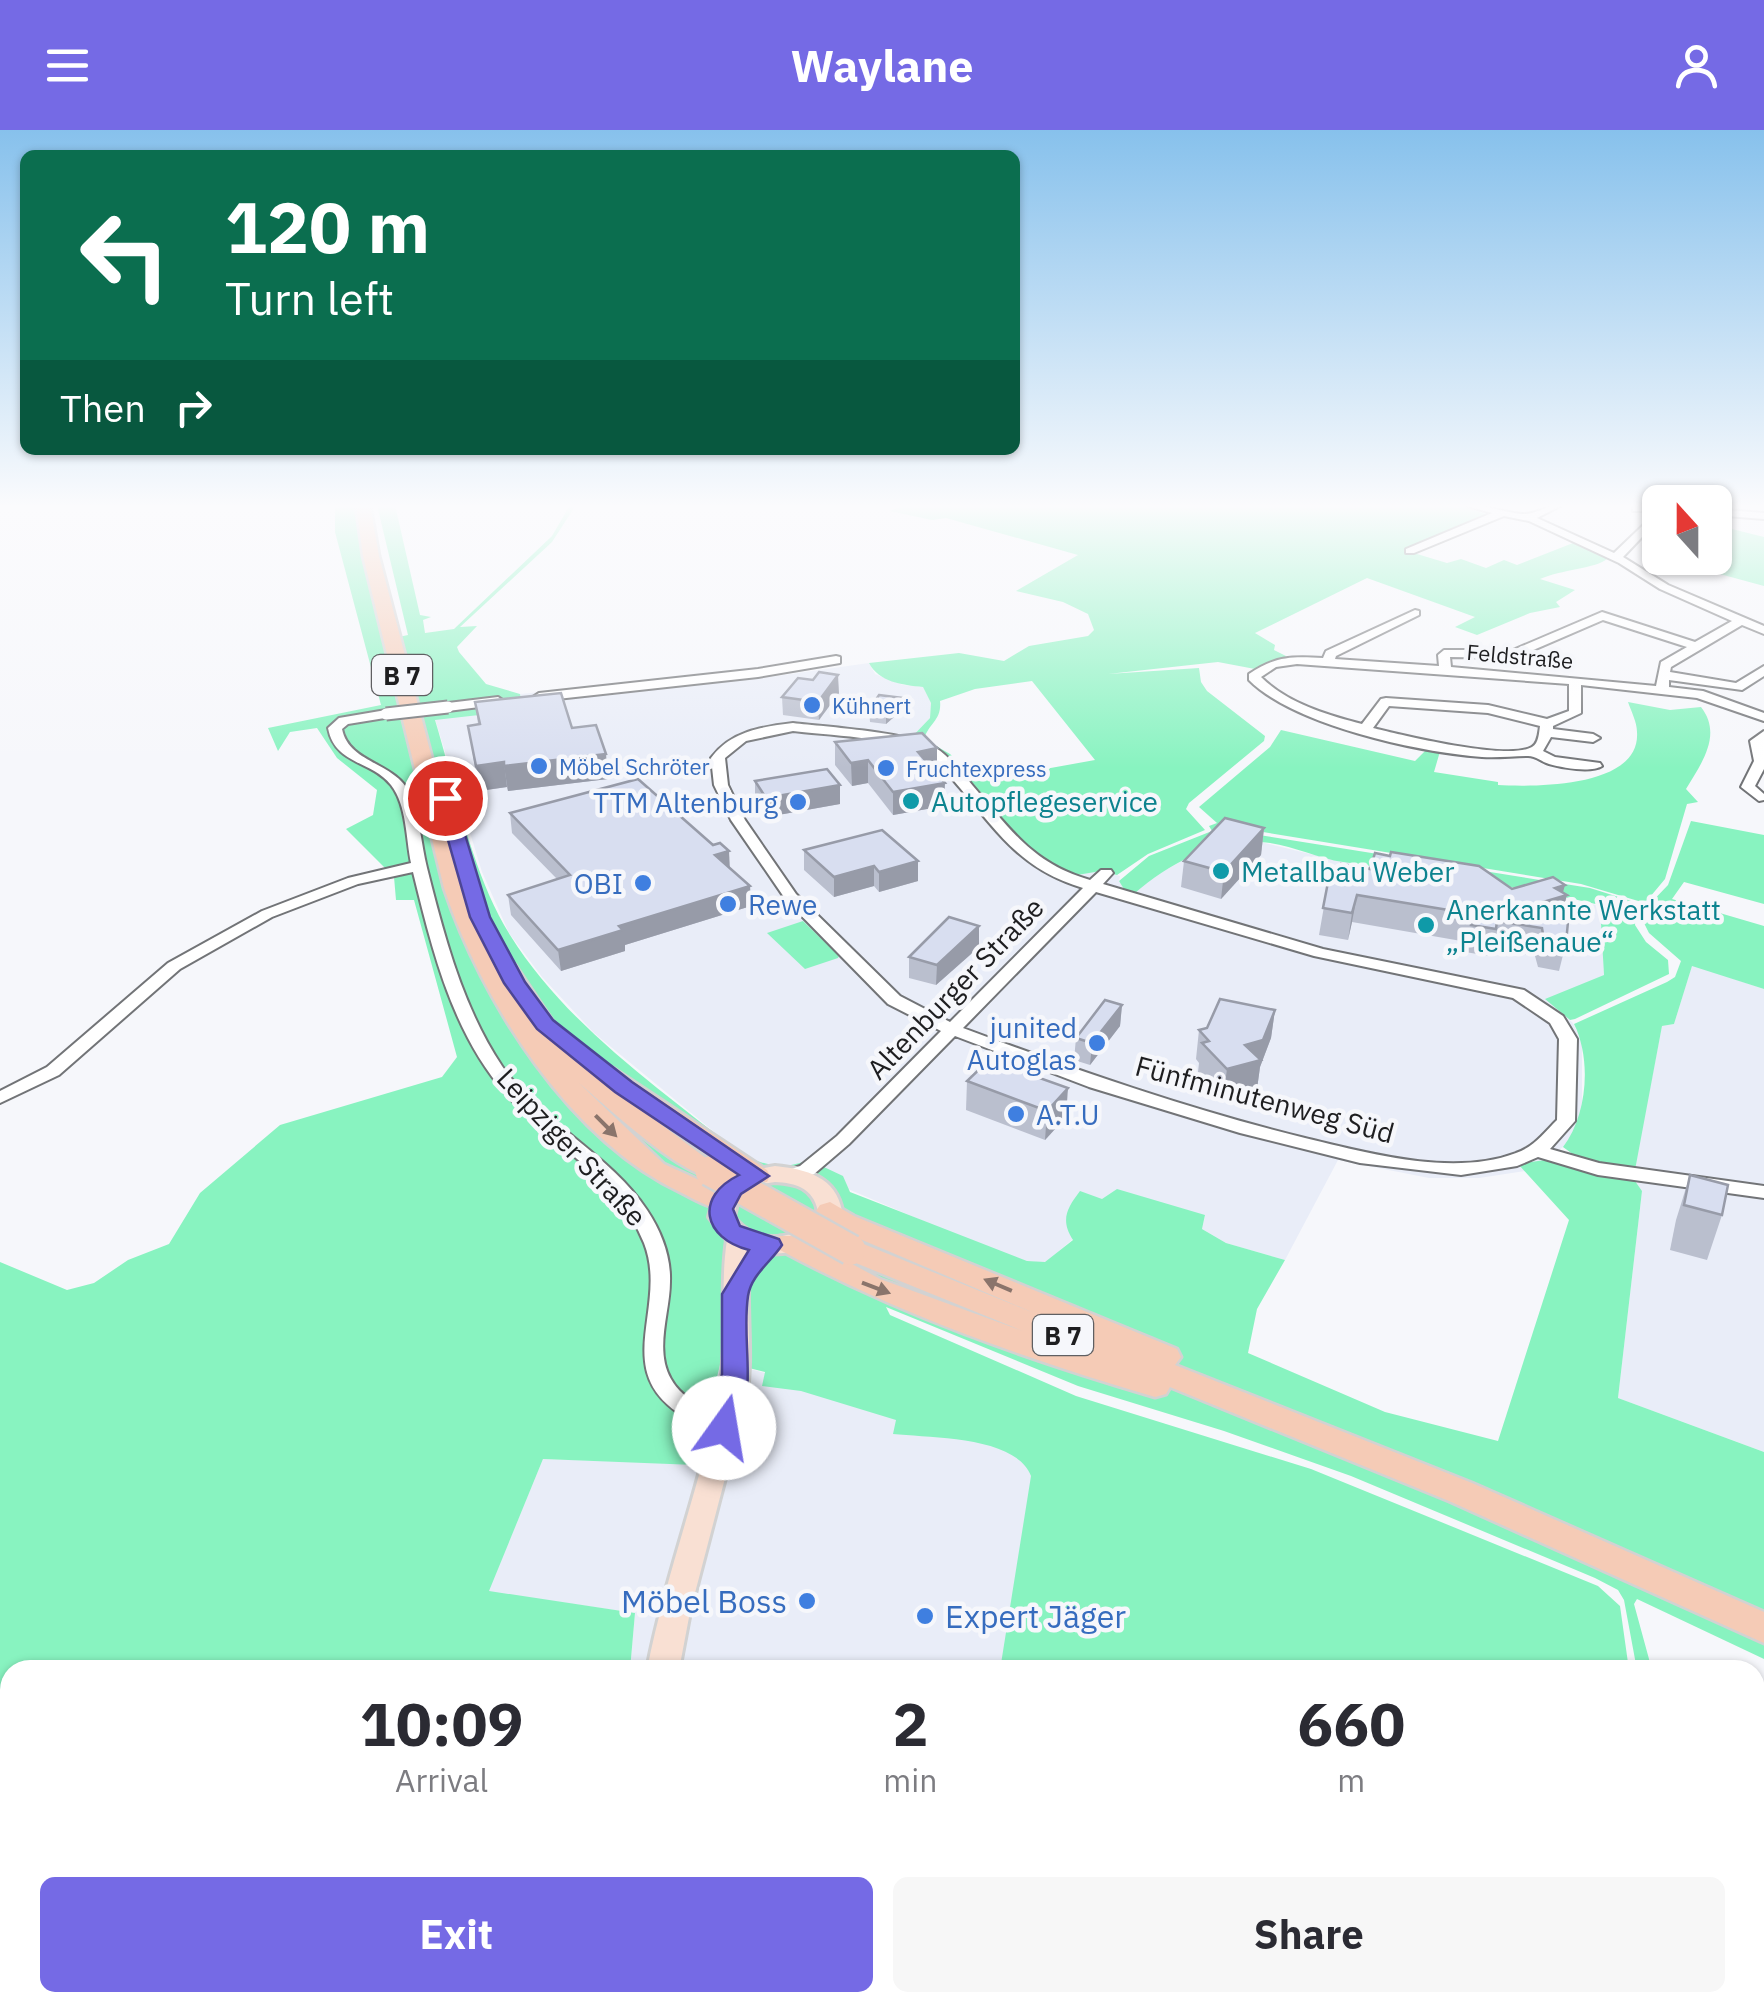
<!DOCTYPE html>
<meta charset="utf-8">
<style>
:root{--surface:#fff;--page:#f7f7f7;--text:#2b2b33;--muted:#7c7c81;--accent:#756ae5}
body{margin:0;font-family:"IBM Plex Sans",sans-serif;background:var(--page);color:var(--text);height:100vh;display:flex;flex-direction:column;font-size:38px;white-space:nowrap}
*{box-sizing:border-box;margin:0}
p{font-size:32px;color:var(--muted)}
.icon{flex:none;width:55px;height:55px;fill:none;stroke:currentColor;stroke-width:2;stroke-linecap:round;stroke-linejoin:round}
.map{position:relative;flex:1;overflow:hidden}
.details{position:absolute;left:0px;top:1530px;width:1765px;height:352px;display:flex;flex-direction:column;background:var(--surface);border-radius:30px 30px 0 0;box-shadow:0 2px 8px #0004}
.details>*{flex:none}
.top-card{position:absolute;left:20px;top:20px;width:1000px;height:305px;border-radius:15px;box-shadow:0 2px 8px #0004;background:#0b6e4f;color:#fff;overflow:hidden}
.needle{width:65px;rotate:339deg}
.buttons{position:absolute;left:1642px;top:355px;display:grid;gap:20px}
.buttons a{display:grid;place-items:center;width:90px;height:90px;border-radius:15px;background:var(--surface);box-shadow:0 2px 8px #0004;font-size:50px}
.pin{position:absolute;display:grid;place-items:center;width:85px;height:85px;color:#fff;margin:-42px;border:5px solid #fff;border-radius:50%;box-shadow:0 2px 10px #0007}
.me{position:absolute;width:110px;margin:-55px;rotate:13deg;stroke-linejoin:round;filter:drop-shadow(0 0 8px #0008)}
.turn{display:flex;align-items:center;gap:35px;height:210px;padding:0 40px;font-size:45px}
.turn .icon{width:130px;height:130px;stroke-width:2.5}
.turn b{display:block;font-size:70px;line-height:85px}
.then{display:flex;align-items:center;height:95px;padding:0 40px;background:#0003;gap:20px;font-size:38px}
.eta{display:flex;justify-content:space-evenly;align-items:center;height:170px;text-align:center}
.eta b{font-size:60px;font-weight:700;line-height:70px}
.button{display:flex;gap:20px;margin-top:auto;padding:20px 40px}
.button a{flex:1;height:115px;border-radius:15px;background:var(--accent);color:#fff;font-size:40px;font-weight:700;line-height:115px;text-align:center}
.button a+a{background:var(--page);color:var(--text)}
header{display:flex;justify-content:space-between;align-items:center;height:130px;padding:0 40px;background:var(--accent);color:#fff;font-size:45px;font-weight:700}
.map>svg:first-child{display:block}
.built{fill:#e9edf8}
.green{fill:#88f3c0;fill-rule:evenodd}
.lines{fill:none;stroke-linecap:round;stroke-linejoin:round}
.minor-casing{stroke:#727477;stroke-width:4}
.major-casing{stroke:#d2d2d2;stroke-width:6}
.highway-casing{stroke:#d2d2d2;stroke-width:5}
.minor{fill:#fff;fill-rule:evenodd}
.major{fill:#f9e0d3;fill-rule:evenodd}
.highway{fill:#f5cbb6;fill-rule:evenodd}
.minor-bridge-casing{stroke:#727477;stroke-width:15;stroke-linecap:butt}
.highway-bridge-casing{stroke:#d2d2d2;stroke-width:34;stroke-linecap:butt}
.minor-bridge{stroke:#fff;stroke-width:11}
.highway-bridge{stroke:#f5cbb6;stroke-width:29}
.wall{fill:#babfce}
.shaded-wall{fill:#979ba8}
.building{fill:#d8def0;stroke:#979ba8;stroke-width:2.5}
.oneway{fill:#8a746b}
.route{fill:#756ae5;stroke:#4c4595;stroke-width:2.5}
.shop-dot{fill:#3f7fe0;stroke:#f6f7fb;stroke-width:4}
.culture-dot{fill:#0f9aa8;stroke:#f6f7fb;stroke-width:4}
.labels{text-anchor:middle;dominant-baseline:central;stroke-width:9;stroke-linejoin:round;paint-order:stroke}
.far-street-label{font-size:22px;fill:#1e1e20;stroke:#f6f7fb}
.far-shop-label{font-size:22px;fill:#366cbe;stroke:#f6f7fb;text-anchor:start}
.shield{fill:#f6f7fb;stroke:#5f5f62;stroke-width:2.5}
.shield-label{font-size:25px;font-weight:bold;fill:#1e1e20}
.culture-label{font-size:28px;fill:#0d838f;stroke:#f6f7fb;text-anchor:start}
.shop-label{font-size:28px;fill:#366cbe;stroke:#f6f7fb;text-anchor:end}
.street-label{font-size:28px;fill:#1e1e20;stroke:#f6f7fb}
.near-shop-label{font-size:32px;fill:#366cbe;stroke:#f6f7fb;text-anchor:end}
</style>
<header><svg class="icon" aria-label="menu" viewBox="0 0 24 24"><path d="M4 6h16M4 12h16M4 18h16"/></svg>Waylane<svg class="icon" aria-label="person" viewBox="0 0 24 24"><circle cx="12" cy="8" r="4"/><path d="M4 21q1-7 8-7t8 7"/></svg></header>
<div class="map">
<svg width="1764" height="1882" viewBox="0 0 1764 1882">
<rect width="100%" height="100%" fill="#f6f7fb"/>
<g class="built">
<path d="M869,533L875,544L903,555L923,557L931,573L930,588L910,609L932,618L1074,744L1101,741L1120,746L1119,751L1135,762L1153,747L1198,722L1261,712L1339,731L1440,744L1601,776L1604,846L1546,869L1573,893L1582,913V979L1576,999L1563,1017L1545,1030L1518,1035L1525,1041L1479,1048H1429L1338,1030L1285,1130L1226,1113L1202,1099L1205,1086L1073,1109L1045,1133L1027,1131L996,1122L794,1036L767,1037L741,1024L594,903L542,847L509,803L482,742L435,589L522,580L520,564L755,541V549Z"/>
<path d="M1692,835L1764,859V1322L1618,1268L1642,1061L1635,1051L1636,1030L1662,896L1674,894Z"/>
<path d="M720,1231L1045,1318L1009,1540H630L635,1483L488,1462L543,1329L695,1334Z"/>
<path d="M1091,1872L1093,1882H691L690,1873Z"/>
<path d="M1598,1872L1609,1882H1123L1120,1873Z"/>
</g>
<g class="green">
<path d="M335,375H360L389,509L408,505L377,375H395L420,485L431,487L423,490L425,503L454,499L552,406L570,375H576L552,412L460,497L477,496L457,517L459,522L486,554L520,564L523,580L435,590C456,659 471,742 510,805C566,895 660,959 741,1024C766,1036 782,1040 809,1030L843,1046L850,1062L1027,1131L1045,1132L1073,1110C1060,1090 1067,1078 1080,1061L1102,1069L1117,1059L1205,1085L1202,1099L1226,1113L1285,1130L1257,1179L1248,1223L1385,1282L1498,1311L1569,1090L1518,1034L1545,1030L1635,1051L1642,1061L1618,1268L1764,1322V1529L1637,1469L1634,1474L1652,1540H1637L1624,1470L1618,1460L1595,1448L1351,1346L1224,1301L1078,1256L886,1177L890,1185L1076,1266L1311,1339L1598,1456L1620,1476L1629,1540H1000L1031,1346C1016,1306 931,1308 893,1304L896,1290L801,1261L762,1256L765,1242L721,1231L695,1335L543,1329L489,1461L635,1483L630,1540H10V1872L411,1873L409,1882H0V1132L67,1160L94,1153L128,1130L169,1114L200,1063L280,995L442,947L457,927L414,770H396L394,747L346,699L373,685L377,660L337,628L317,598L290,602L278,621L268,598L381,575L335,402Z"/>
<path d="M904,375H1459L1488,385L1407,421L1447,433L1461,429L1486,438L1504,430L1517,435L1573,413L1607,429C1597,438 1560,440 1540,449L1575,460L1556,472L1560,477L1530,483L1477,505L1455,497L1475,487L1367,448L1255,503L1275,515L1274,520L1286,526L1284,528L1255,539L1218,532L1108,544L1199,538L1201,552L1207,561L1265,606L1264,611L1189,673L1186,679L1205,700L1148,724L1117,745L1101,741L1071,746L1031,725L944,625L909,610L930,588L931,573L923,557C902,555 879,552 869,533L959,523L1004,531L1029,516L1088,506L1094,500L1088,484L1063,472L1016,461L1078,425L946,388L932,390L890,381ZM1032,551L1095,630L978,651L950,624L924,609C929,593 942,590 940,571L975,559Z"/>
<path d="M1732,399L1764,407V456L1694,437L1703,428H1715L1723,411L1715,407Z"/>
<path d="M1628,572L1670,580L1701,577C1723,605 1701,634 1686,659L1698,672L1687,674L1665,749L1645,773L1581,754L1257,701L1259,705L1590,758L1644,775L1636,784L1635,795L1646,812L1668,830L1669,844L1575,889L1570,890L1545,869L1604,845L1600,775C1515,755 1429,744 1343,732C1316,728 1288,713 1260,712C1213,711 1169,733 1135,763L1124,759L1119,751L1149,726L1212,701L1209,696L1217,693L1199,677L1270,617L1281,600L1415,631L1429,617L1441,618L1434,642L1498,652V655C1534,657 1641,658 1637,602C1637,592 1631,581 1628,572Z"/>
<path d="M1691,691L1764,705V774L1684,752L1672,769L1764,796V859L1692,836L1674,894L1662,896L1635,1040L1578,1028L1563,1017C1587,986 1592,930 1574,894L1667,852L1675,847L1681,831L1649,803L1642,789L1645,779L1668,755Z"/>
<path d="M803,791L839,826L838,828L805,839L767,803Z"/>
<path d="M1755,1758L1764,1761V1882H1728L1722,1873L1755,1872Z"/>
</g>
<g class="lines">
<g class="minor-casing">
<g id="minor">
<path d="M1464,375C1484,374 1502,382 1522,384C1535,385 1547,375 1562,375L1537,388L1614,423L1660,379V388L1623,427L1668,455L1764,496V504L1742,495L1671,537L1670,542L1736,553L1764,536V546L1742,560L1669,550V557L1703,561L1764,583V591L1697,568L1581,555V583L1553,596V599L1593,604L1600,608L1593,612L1551,607L1543,621L1555,627L1600,633L1602,636C1591,643 1563,638 1549,634C1542,632 1536,626 1528,626C1513,626 1498,628 1482,627C1417,622 1294,595 1249,550V544C1275,526 1292,526 1323,528L1326,521L1415,480L1419,481V485L1336,526L1335,529L1439,536L1438,525L1444,520H1513L1602,482L1695,512L1732,491L1660,459L1619,433L1529,391L1504,386L1414,423H1406V419L1492,383ZM1603,490L1687,517L1661,532L1656,556L1451,537L1450,527L1515,528ZM1297,534L1569,554V581L1547,589L1488,575L1386,568L1381,569L1362,594C1327,585 1287,573 1261,547L1276,537ZM1389,576L1488,583L1540,596C1539,602 1539,613 1532,617C1508,631 1401,605 1373,598Z"/>
<path d="M1638,375H1650L1641,381H1633V377Z"/>
<path d="M1715,379L1764,383V389L1715,385Z"/>
<path d="M836,526L840,527V533L758,547L539,571L533,567L539,563L758,539Z"/>
<path d="M498,567L504,571L503,574L448,581L442,577L448,573Z"/>
<path d="M386,580L391,581V587L348,594L342,599C349,634 396,632 410,664C420,687 421,714 427,738C444,806 463,878 502,936C541,993 609,1023 647,1080C661,1101 671,1127 670,1152C670,1182 654,1220 671,1249C683,1271 711,1281 732,1292L735,1298L732,1304C717,1308 703,1297 690,1290C605,1244 670,1179 644,1113C618,1048 551,1015 506,964C452,903 432,819 413,742L358,754L272,787L180,839L59,945L0,973V961L47,937L168,833L262,781L348,748L411,733C406,710 407,675 391,655C371,630 335,635 328,598L339,588Z"/>
<path d="M793,593C826,597 911,602 936,618C951,628 962,643 973,656C1010,699 1033,734 1090,750L1101,740H1111L1113,743L1103,754L1323,819L1524,860L1563,886L1577,909L1575,991L1550,1019L1599,1033L1764,1056V1068L1598,1045L1538,1027L1517,1036L1461,1045L1360,1033L1240,1003L1089,957L955,906L849,1014L814,1044L793,1051L786,1049L784,1045L786,1041L800,1036L837,1006L941,901L888,874L786,770L731,690L714,655L711,628C731,601 761,597 793,593ZM793,601C826,605 894,608 922,621C938,628 949,646 960,658C999,704 1022,740 1083,758L950,892L900,866L796,764L745,690L728,655L725,628L746,611ZM1096,762L1314,826L1513,868L1550,893L1559,909L1557,990C1544,1003 1534,1017 1516,1023C1453,1047 1368,1023 1305,1008C1188,979 1076,940 963,898Z"/>
<path d="M1764,601V639L1755,656L1764,664V670L1759,671L1741,657L1754,631L1750,611Z"/>
<path d="M424,1872H454L453,1882H423Z"/>
<path d="M1096,1872H1126L1128,1882H1098Z"/>
<path d="M1612,1872H1647L1651,1882H1616Z"/>
</g>
</g>
<g class="major-casing">
<g id="major">
<path d="M775,1036C806,1039 836,1047 842,1081C824,1115 790,1131 751,1120C743,1169 754,1219 746,1268L690,1482L679,1540H647C665,1447 700,1357 719,1264C729,1213 719,1161 727,1110L709,1087C718,1046 737,1043 775,1036ZM775,1052C796,1053 813,1058 818,1081C800,1112 755,1117 734,1087L738,1068L755,1055Z"/>
<path d="M634,1872H672L673,1882H635Z"/>
</g>
</g>
<g class="highway-casing">
<g id="highway">
<path d="M356,375H370L379,426L466,758L499,835H515L574,923L594,940L604,935L613,938L767,1040L770,1046L767,1052H747L638,977L723,1041L719,1047C690,1055 604,974 579,953L664,1034L732,1065L736,1071L732,1077C714,1082 698,1071 682,1063C570,1011 482,872 444,758L363,426Z"/>
<path d="M830,1072L854,1086L1177,1219L1181,1227L1175,1235L1472,1353L1764,1482V1513L1449,1371L1170,1257L1166,1264L1155,1267C1026,1229 898,1184 780,1120L776,1113L780,1106H800L880,1149L1023,1201L841,1127L837,1120L841,1113H861L1034,1183L834,1098L816,1081L820,1075Z"/>
</g>
</g>
<use href="#minor" class="minor"/>
<use href="#major" class="major"/>
<use href="#highway" class="highway"/>
<g class="minor-bridge-casing">
<path id="minor-bridge" d="M386,584L448,577"/>
</g>
<g class="highway-bridge-casing">
<path id="highway-bridge" d="M710,1041L851,1120"/>
</g>
<use href="#minor-bridge" class="minor-bridge"/>
<use href="#highway-bridge" class="highway-bridge"/>
</g>
<g class="wall">
<path d="M839,563L819,590L783,585L782,567Z"/>
<path d="M902,568V580L886,594L870,592L869,580Z"/>
<path d="M475,572L572,598L608,649L508,661L507,657L479,661L468,596L478,594Z"/>
<path d="M835,612L937,641H935L944,676L893,685L868,653L852,656L835,635Z"/>
<path d="M755,651L840,655V674L767,687L755,670Z"/>
<path d="M510,683L730,738L750,756L751,776L625,815V821L561,841L511,785L508,765L557,749L512,703Z"/>
<path d="M1264,698L1261,725L1221,769L1181,757L1184,731Z"/>
<path d="M804,720L918,731V751L879,762L874,756L834,767L804,740Z"/>
<path d="M1330,742L1563,763L1566,813L1559,841L1538,837L1535,826L1491,818L1490,826L1465,822L1467,812L1352,792L1348,810L1319,805Z"/>
<path d="M979,796V817L936,855L909,848V827Z"/>
<path d="M1122,875L1120,896L1090,935L1074,930L1076,908Z"/>
<path d="M1275,880L1271,908L1260,937L1257,959L1223,968L1198,942L1199,933L1196,929L1199,900Z"/>
<path d="M967,951L1066,987L1045,1010L966,980Z"/>
<path d="M1690,1045L1722,1085L1707,1130L1670,1120L1676,1090Z"/>
</g>
<g class="shaded-wall">
<path d="M838,545L839,563L819,590L818,572Z"/>
<path d="M902,568V580L886,594V582Z"/>
<path d="M937,618V641L918,644V622Z"/>
<path d="M606,624L608,649L508,661L504,636Z"/>
<path d="M868,630V653L852,656L851,633Z"/>
<path d="M504,632L507,657L479,661L476,636Z"/>
<path d="M945,653L944,676L893,685V662Z"/>
<path d="M840,655V674L767,687L766,668Z"/>
<path d="M1264,698L1261,725L1221,769L1224,742Z"/>
<path d="M729,721L730,741L715,725Z"/>
<path d="M918,731V751L879,762V742Z"/>
<path d="M874,736V756L834,767V747Z"/>
<path d="M1565,755L1562,766L1567,765L1560,792L1533,775L1555,758Z"/>
<path d="M750,756L751,776L625,815V821L561,841L558,820L619,796Z"/>
<path d="M1357,765L1352,792L1348,810L1352,783Z"/>
<path d="M979,796V817L936,855L937,835Z"/>
<path d="M1122,875L1120,896L1090,935L1092,913Z"/>
<path d="M1275,880L1271,908L1260,937L1257,959L1223,968L1227,939Z"/>
<path d="M1068,958L1066,987L1045,1010L1047,981Z"/>
</g>
<g class="building">
<path d="M819,542L838,545L818,572L782,567L798,548L813,550Z"/>
<path d="M561,563L572,598L596,595L606,624L504,636V632L476,636L468,596L480,594L475,572Z"/>
<path d="M879,565L902,568L886,582L869,580Z"/>
<path d="M922,603L937,618L918,622L945,653L893,662L868,630L851,633L835,612Z"/>
<path d="M827,639L840,655L766,668L755,651Z"/>
<path d="M638,649L713,715L720,713L729,721L715,725L750,756L619,796L623,800L558,820L508,765L570,745L510,683Z"/>
<path d="M1225,688L1264,698L1224,742L1184,731Z"/>
<path d="M882,700L918,731L879,742L874,736L834,747L804,720Z"/>
<path d="M1391,722L1479,736L1512,759L1553,747L1565,755L1555,758L1567,765L1533,775L1569,781L1566,813L1544,810L1542,798L1497,791L1496,799L1471,795L1473,784L1357,765L1352,783L1323,778L1330,742L1338,743L1341,734L1370,739L1375,723L1390,726Z"/>
<path d="M949,787L979,796L937,835L909,827Z"/>
<path d="M1220,869L1275,880L1263,910L1245,915L1261,930L1227,939L1202,913L1209,911L1199,900L1207,898Z"/>
<path d="M1105,870L1122,875L1092,913L1076,908Z"/>
<path d="M989,930L1068,958L1047,981L967,951Z"/>
<path d="M1690,1045L1728,1055L1722,1085L1684,1075Z"/>
<path d="M1282,1872H1513L1518,1882H1243Z"/>
</g>
<defs><path id="oneway-solid" d="M-6-.8H1V-3.2L6.5 0L1 3.2V.8H-6Z" transform="scale(2.5)"/></defs>
<g class="oneway">
<use href="#oneway-solid" transform="translate(606 996) rotate(45)"/>
<use href="#oneway-solid" transform="translate(998 1155) rotate(-157)"/>
<use href="#oneway-solid" transform="translate(876 1158) rotate(21)"/>
</g>
<linearGradient id="sky" x2="0" y2="1"><stop stop-color="#87c1ec"/><stop offset="0.59" stop-color="#fbfbfd"/><stop offset="1" stop-color="#fbfbfd" stop-opacity="0"/></linearGradient>
<rect width="1764" height="638" fill="url(#sky)"/>
<path class="route" d="M445,663L454,668L490,787L525,852L553,890L632,952L769,1046L741,1064L733,1079L740,1096L779,1109L782,1115C771,1132 751,1145 748,1166C741,1212 759,1262 734,1306L724,1309L714,1306L710,1298L722,1244V1164L749,1120C703,1108 694,1067 739,1045L615,962L537,899L504,853L470,787L436,668Z"/>
<g class="shop-dot">
<circle cx="812" cy="575" r="10"/>
<circle cx="539" cy="636" r="10"/>
<circle cx="886" cy="638" r="10"/>
<circle cx="798" cy="672" r="10"/>
<circle cx="643" cy="753" r="10"/>
<circle cx="728" cy="774" r="10"/>
<circle cx="1097" cy="913" r="10"/>
<circle cx="1016" cy="984" r="10"/>
<circle cx="807" cy="1471" r="10"/>
<circle cx="925" cy="1486" r="10"/>
</g>
<g class="culture-dot">
<circle cx="911" cy="671" r="10"/>
<circle cx="1221" cy="741" r="10"/>
<circle cx="1426" cy="795" r="10"/>
</g>
<g class="labels">
<g class="far-street-label">
<text transform="translate(1520 526) rotate(5)">Feldstraße</text>
</g>
<g class="far-shop-label">
<text x="832" y="575">Kühnert</text>
<text x="559" y="636">Möbel Schröter</text>
<text x="906" y="638">Fruchtexpress</text>
</g>
<g class="shield">
<rect x="372" y="525" width="60" height="40" rx="8"/>
<rect x="1033" y="1185" width="60" height="40" rx="8"/>
</g>
<g class="shield-label">
<text x="402" y="545">B 7</text>
<text x="1063" y="1205">B 7</text>
</g>
<g class="culture-label">
<text x="931" y="671">Autopflegeservice</text>
<text x="1241" y="741">Metallbau Weber</text>
<text x="1446" y="779">Anerkannte Werkstatt<tspan x="1446" dy="32">„Pleißenaue“</tspan></text>
</g>
<g class="shop-label">
<text x="778" y="672">TTM Altenburg</text>
<text x="623" y="753">OBI</text>
<text x="748" y="774" text-anchor="start">Rewe</text>
<text x="1077" y="897">junited<tspan x="1077" dy="32">Autoglas</tspan></text>
<text x="1036" y="984" text-anchor="start">A.T.U</text>
</g>
<g class="street-label">
<text transform="translate(955 858) rotate(-46)">Altenburger Straße</text>
<text transform="translate(1265 969) rotate(15)">Fünfminutenweg Süd</text>
<text transform="translate(572 1017) rotate(47)">Leipziger Straße</text>
</g>
<g class="near-shop-label">
<text x="787" y="1471">Möbel Boss</text>
<text x="945" y="1486" text-anchor="start">Expert Jäger</text>
</g>
</g>
</svg>
<div class="buttons">
<a><svg class="needle" viewBox="-14 -14 28 28"><path d="M0-13l5 13h-10z" fill="#e53935"/><path d="M0 13l5-13h-10z" fill="#7c7c81"/></svg></a>
</div>
<div class="pin" style="left:445px;top:668px;background:#d93025"><svg class="icon" aria-label="arrive" viewBox="0 0 24 24"><path d="M6 21V4h12l-3 4 3 4H6"/></svg></div>
<svg class="me" style="left:724px;top:1298px" viewBox="-20 -20 40 40"><circle r="19" fill="#fff"/><path d="M0-13L10 11 0 6-10 11z" fill="#756ae5"/></svg>
<div class="top-card">
<div class="turn"><svg class="icon" aria-label="left" viewBox="0 0 24 24"><path d="M17 20v-9H6M10 6l-5 5 5 5"/></svg><div><b>120 m</b>Turn left</div></div>
<div class="then">Then<svg class="icon" aria-label="right" viewBox="0 0 24 24"><path d="M7 20v-9h11M14 6l5 5-5 5"/></svg></div>
</div>
<section class="details">
<div class="eta">
<div><b>10:09</b><p>Arrival</p></div>
<div><b>2</b><p>min</p></div>
<div><b>660</b><p>m</p></div>
</div>
<div class="button"><a>Exit</a><a>Share</a></div>
</section>
</div>
